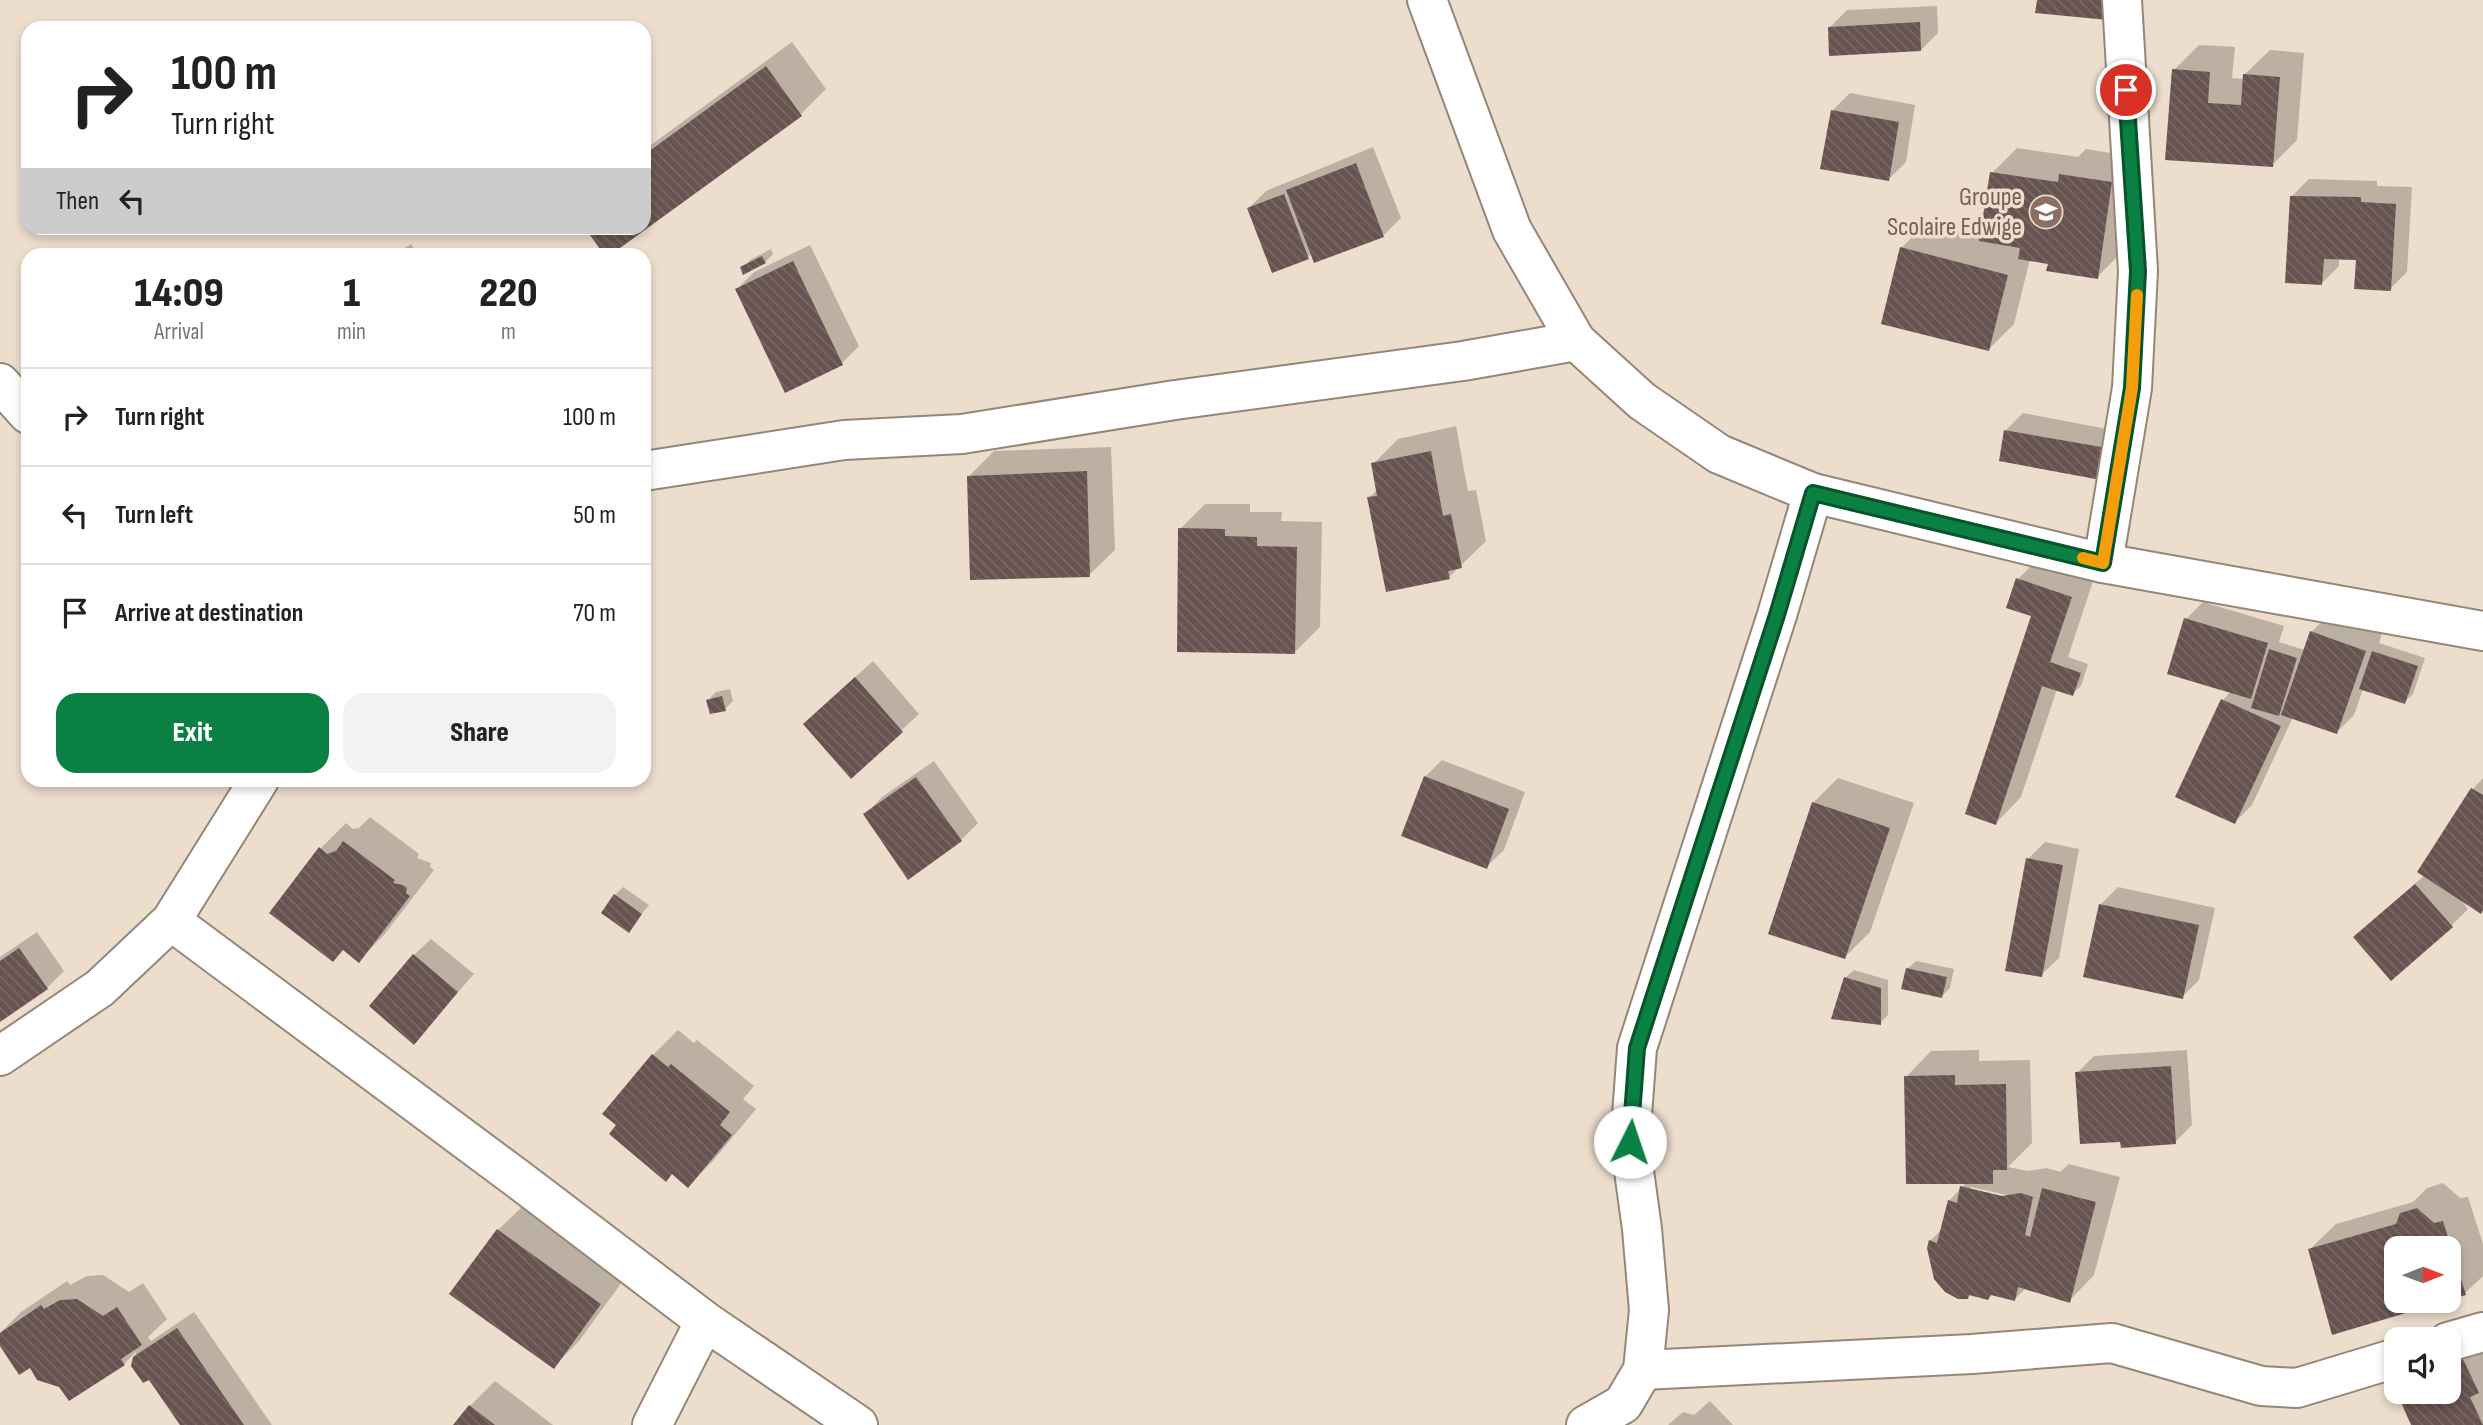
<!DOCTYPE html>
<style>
:root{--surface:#fff;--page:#f2f2f2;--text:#222;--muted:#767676;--line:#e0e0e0;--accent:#0b8043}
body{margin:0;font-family:"Sofia Sans Condensed",sans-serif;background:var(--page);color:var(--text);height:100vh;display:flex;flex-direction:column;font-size:26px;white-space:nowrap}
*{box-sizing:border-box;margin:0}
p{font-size:23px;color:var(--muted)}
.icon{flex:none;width:38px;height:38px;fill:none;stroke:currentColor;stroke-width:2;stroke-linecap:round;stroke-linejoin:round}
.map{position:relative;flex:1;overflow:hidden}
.side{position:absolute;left:21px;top:248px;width:630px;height:539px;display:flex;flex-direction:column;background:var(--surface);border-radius:21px;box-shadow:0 4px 10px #0003}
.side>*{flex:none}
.hud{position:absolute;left:21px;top:21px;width:630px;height:214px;border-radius:21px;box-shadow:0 4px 10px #0003;background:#fff;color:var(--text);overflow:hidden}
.needle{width:46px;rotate:89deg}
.tools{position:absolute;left:2384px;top:1236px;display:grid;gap:14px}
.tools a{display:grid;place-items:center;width:77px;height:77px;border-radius:14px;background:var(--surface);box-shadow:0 4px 10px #0003;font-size:35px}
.pin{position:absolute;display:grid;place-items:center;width:60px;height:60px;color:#fff;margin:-30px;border:4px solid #fff;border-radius:50%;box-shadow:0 2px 7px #0007}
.me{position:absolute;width:77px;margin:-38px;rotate:4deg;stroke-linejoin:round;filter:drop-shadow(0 0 5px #0008)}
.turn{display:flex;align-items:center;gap:24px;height:147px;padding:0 35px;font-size:32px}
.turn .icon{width:91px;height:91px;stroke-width:2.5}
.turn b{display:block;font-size:49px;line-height:60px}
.then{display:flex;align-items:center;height:66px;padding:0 35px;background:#0003;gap:14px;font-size:26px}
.eta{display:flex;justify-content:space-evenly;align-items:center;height:119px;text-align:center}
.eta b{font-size:42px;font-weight:800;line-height:49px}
.primary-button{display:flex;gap:14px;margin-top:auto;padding:14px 35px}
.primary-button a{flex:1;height:80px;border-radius:21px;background:var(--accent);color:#fff;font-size:28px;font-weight:800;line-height:80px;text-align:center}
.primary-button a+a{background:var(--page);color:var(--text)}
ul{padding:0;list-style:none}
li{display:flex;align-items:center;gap:21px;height:98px;padding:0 35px;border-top:2px solid var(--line)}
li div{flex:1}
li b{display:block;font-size:26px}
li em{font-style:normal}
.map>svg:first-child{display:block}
.shadow{fill:#0003;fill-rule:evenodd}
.building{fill:url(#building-back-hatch)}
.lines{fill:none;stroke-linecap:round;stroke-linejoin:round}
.minor-casing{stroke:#958778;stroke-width:42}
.minor{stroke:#fff;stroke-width:38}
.route-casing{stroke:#07532c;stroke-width:18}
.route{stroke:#0b8043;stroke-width:12}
.slow{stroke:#f59e0b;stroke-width:12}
.labels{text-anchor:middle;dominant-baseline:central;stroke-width:7;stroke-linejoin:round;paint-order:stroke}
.education-label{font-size:26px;fill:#785e54;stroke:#ecddcc;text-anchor:end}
</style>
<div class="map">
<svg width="2483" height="1425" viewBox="0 0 2483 1425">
<defs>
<pattern id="building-back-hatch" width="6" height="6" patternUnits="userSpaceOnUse" patternTransform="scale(1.75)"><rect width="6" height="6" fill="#67534f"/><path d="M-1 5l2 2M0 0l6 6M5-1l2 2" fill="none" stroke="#796965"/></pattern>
</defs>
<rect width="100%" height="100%" fill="#ecddcc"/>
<g class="shadow">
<path d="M1937,6L1938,33L1921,50L1830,27L1847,10Z"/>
<path d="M792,42L826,89L801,114L607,255L587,228H644V150Z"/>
<path d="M2199,45L2235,47L2232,78L2244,79V75L2270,50L2304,53L2297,140L2272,165L2174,70Z"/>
<path d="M1850,93L1915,105L1906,162L1889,179L1833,110Z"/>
<path d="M1373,147L1401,218L1384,235L1315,261L1312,253L1308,257L1249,208L1266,191Z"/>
<path d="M2017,148L2078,157L2086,149L2136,157L2122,252L2097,277L2050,262L2030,259L2014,324L1989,349L1901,248L1927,223L1982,237L1992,173Z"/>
<path d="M2309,179L2377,181V186L2412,187L2407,272L2390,289L2358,259L2339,258V266L2322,283L2292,196Z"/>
<path d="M411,244L419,256H392Z"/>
<path d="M810,245L859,346L842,363L737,289L754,272Z"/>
<path d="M771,249L773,254L765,262L742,268L750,260Z"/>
<path d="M2023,413L2123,432L2118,461L2006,430Z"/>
<path d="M1456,426L1468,491L1476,490L1486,541L1449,577L1369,498L1378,489L1373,464L1398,439Z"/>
<path d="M1111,447L1115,550L1089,575L969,476L994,451Z"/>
<path d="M1205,504H1250V512H1282L1281,521L1322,522L1320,627L1295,652L1180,529Z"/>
<path d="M2043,554L2096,572L2068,657L2088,664L2081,686L2072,694L2057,689L2021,797L1996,823L2033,614L2018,579Z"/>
<path d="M2203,602L2284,626L2279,642L2305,650L2311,632L2329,615L2382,634L2379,643L2425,658L2413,694L2404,702L2363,689L2354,715L2337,732L2293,717L2252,805L2235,822L2223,700L2231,691L2186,619Z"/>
<path d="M873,661L919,714L851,777L822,707Z"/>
<path d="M730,689L733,701L725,709L708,700L716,692Z"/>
<path d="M1442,760L1525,792L1504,850L1486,867L1425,777Z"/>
<path d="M934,761L978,823L961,840L865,815L882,797Z"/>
<path d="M1838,778L1914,803L1870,932L1845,957L1813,803Z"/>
<path d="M2483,778V909L2460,899L2468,909L2451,926L2373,920L2425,875L2420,872L2473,789Z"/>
<path d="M370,817L419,854L417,858L431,863L430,867L434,870L384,935L359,960L344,948L271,913L321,848L346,823L353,829L359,828Z"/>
<path d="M2045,842L2079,849L2059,958L2041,975L2028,859Z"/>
<path d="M623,887L649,905L628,931L615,895Z"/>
<path d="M2118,887L2215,908L2199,980L2182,997L2101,904Z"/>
<path d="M37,932L64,971L47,988L0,1020V957Z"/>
<path d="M431,939L474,974L414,1042V955Z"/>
<path d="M1916,961L1954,969L1950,988L1942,996L1907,969Z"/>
<path d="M1854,970L1888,980V1015L1880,1023L1845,978Z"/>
<path d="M678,1030L694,1043L697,1040L754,1086L743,1099L756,1109L713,1161L688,1186L604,1114L653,1055Z"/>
<path d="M1979,1050V1061L2030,1060L2032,1143L2008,1167L2028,1171L2047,1168L2060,1172L2069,1164L2120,1177L2094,1275L2069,1301L2026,1288L2014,1300L1992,1294L1988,1298L1971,1294L1967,1298L1930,1241L1942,1229L1949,1201L1966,1183L1906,1077L1931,1051ZM1971,1187L2011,1196L2010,1200L1968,1190Z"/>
<path d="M2187,1050L2192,1125L2175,1142L2077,1073L2094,1056Z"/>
<path d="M2443,1183L2460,1198L2468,1197L2483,1244V1276L2465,1293L2448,1248H2396V1300H2443L2334,1333L2310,1249L2336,1224L2413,1202L2427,1188Z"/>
<path d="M524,1205L625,1278L579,1341L553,1367L452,1293L498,1230Z"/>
<path d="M103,1275L129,1292L143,1283L167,1319L148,1337L151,1341L194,1312L272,1425H182L150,1378L133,1366L136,1352L124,1364L60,1385L0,1343V1333L21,1312L67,1281L70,1285L87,1276Z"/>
<path d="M2483,1349V1425H2413L2448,1391V1357Z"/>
<path d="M495,1381L553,1425H455L470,1406Z"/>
<path d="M1710,1401L1733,1425H1668L1683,1412L1694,1415Z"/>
</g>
<g class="building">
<path d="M2037,0H2132L2129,22L2035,13Z"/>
<path d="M1920,22L1921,51L1829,56L1828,27Z"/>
<path d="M766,66L802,116L609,256H605L585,228H644V155Z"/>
<path d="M2172,69L2210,72L2208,103L2241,105L2243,74L2280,77L2273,167L2165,160Z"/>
<path d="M1831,110L1899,122L1889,181L1820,169Z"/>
<path d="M1356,163L1384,237L1314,263L1286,190Z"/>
<path d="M1990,172L2058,182L2059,174L2112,182L2098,279L2046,271L2048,264L2018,259L2020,248L1979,241Z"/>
<path d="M1284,194L1309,259L1272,273L1247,208Z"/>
<path d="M2290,196L2361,197V202L2396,204L2391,291L2354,289L2356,260L2324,259L2322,285L2285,283Z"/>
<path d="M1900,247L2008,275L1989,351L1881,324Z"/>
<path d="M762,256L766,263L743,275L740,267Z"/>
<path d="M793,261L843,365L785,393L735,289Z"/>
<path d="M2004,430L2107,448L2101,480L1999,461Z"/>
<path d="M1431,451L1443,516L1451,514L1462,568L1448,571L1450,579L1386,592L1367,497L1377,496L1371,463Z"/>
<path d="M1087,471L1090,577L970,580L967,476Z"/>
<path d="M1178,528L1225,529V536L1257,537V546L1297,547L1295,654L1177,652Z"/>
<path d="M2016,578L2072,597L2050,662L2081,673L2073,696L2042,686L1996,825L1965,814L2031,616L2006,608Z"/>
<path d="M2184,618L2268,643L2251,699L2167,674Z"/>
<path d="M2310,631L2366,651L2337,734L2281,715Z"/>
<path d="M2269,649L2297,658L2279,716L2251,708Z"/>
<path d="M2372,651L2418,666L2405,704L2359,689Z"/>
<path d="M855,677L903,732L851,779L803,724Z"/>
<path d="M722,696L726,711L710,714L706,700Z"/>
<path d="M2221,699L2281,726L2235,824L2175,797Z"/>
<path d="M1424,776L1509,809L1487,869L1401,836Z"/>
<path d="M916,777L962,841L908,880L863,814Z"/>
<path d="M2471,788L2483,795V910L2481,914L2417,872Z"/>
<path d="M1812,802L1890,828L1845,959L1768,934Z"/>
<path d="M343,841L395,880L393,883L403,885L407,888L406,893L410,896L359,963L343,950L333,962L269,913L319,847L327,854L336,851Z"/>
<path d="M2026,858L2063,865L2042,977L2005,971Z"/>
<path d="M2415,884L2453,927L2391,981L2353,937Z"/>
<path d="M614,894L642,914L629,933L601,913Z"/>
<path d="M2099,904L2199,925L2183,999L2083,977Z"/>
<path d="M19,948L48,989L0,1022V961Z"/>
<path d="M413,954L458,992L414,1045L369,1006Z"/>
<path d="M1906,968L1947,977L1942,998L1901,989Z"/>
<path d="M1844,977L1881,988V1025L1831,1019Z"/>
<path d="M652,1054L668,1067L671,1064L730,1112L720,1125L732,1135L688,1188L672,1174L666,1182L609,1134L616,1125L602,1114Z"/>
<path d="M2171,1066L2176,1144L2121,1148L2120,1142L2080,1144L2075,1072Z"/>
<path d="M1955,1075V1085L2006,1084L2007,1170H1993V1184H1906L1904,1076Z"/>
<path d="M1960,1186L2002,1196L2021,1193L2033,1197L2025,1235L2030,1237L2042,1188L2096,1202L2070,1303L2018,1287L2015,1301L1991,1295L1988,1300L1969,1295L1968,1299H1958L1945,1292L1934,1279L1927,1248L1929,1240L1937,1243L1948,1200L1957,1203Z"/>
<path d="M2417,1208L2434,1223L2443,1221L2466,1295L2448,1300V1248H2396V1300L2446,1301L2332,1335L2308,1249L2396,1224L2400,1213Z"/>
<path d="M497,1229L601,1304L554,1369L449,1294Z"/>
<path d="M77,1299L103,1316L117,1307L142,1345L121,1359L125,1365L69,1401L59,1387L37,1380L30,1368L19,1375L0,1346V1333L41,1305L44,1309L60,1300Z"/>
<path d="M177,1328L244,1425H180L149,1380L143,1383L131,1366L133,1357Z"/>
<path d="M2463,1359L2479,1393L2470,1397L2483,1425H2411L2396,1391H2448V1366Z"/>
<path d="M469,1405L495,1425H453Z"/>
</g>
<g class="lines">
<g class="minor-casing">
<g id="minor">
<path d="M1427,0L1512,230L1576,341L1642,401L1719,454L1813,493L2103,563L2483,631"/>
<path d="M0,383L28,414"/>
<path d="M644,471L844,440L962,434L1175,400L1463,361L1576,341"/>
<path d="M2103,563L2132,388L2138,271L2122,0"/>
<path d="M171,921L518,1179L705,1321L858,1425"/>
<path d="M0,1056L100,988L171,921L259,780"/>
<path d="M2448,1342L2483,1332"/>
<path d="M1643,1370L1972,1354L2112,1343L2261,1386L2297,1388L2396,1358"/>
<path d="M652,1425L705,1321"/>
<path d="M1586,1425L1623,1404L1643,1370L1649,1310L1642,1229L1630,1142L1637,1048L1777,615L1813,493"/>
</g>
</g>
<use href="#minor" class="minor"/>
</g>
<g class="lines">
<g class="route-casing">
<path id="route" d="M1630,1142L1637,1048L1777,615L1813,493L2103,563L2132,388L2138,271L2126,90"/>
</g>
<use href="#route" class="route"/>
<path class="slow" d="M2083,558L2103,563L2132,388L2137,295"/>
</g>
<defs>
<g id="school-disc" transform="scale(1.75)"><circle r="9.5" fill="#8d6e63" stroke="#ecddcc"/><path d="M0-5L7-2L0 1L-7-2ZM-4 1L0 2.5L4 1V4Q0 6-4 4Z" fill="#fff"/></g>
</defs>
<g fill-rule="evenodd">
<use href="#school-disc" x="2046" y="212"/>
</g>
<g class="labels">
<g class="education-label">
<text x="2022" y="197">Groupe<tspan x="2022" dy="30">Scolaire Edwige</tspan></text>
</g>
</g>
</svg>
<div class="tools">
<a><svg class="needle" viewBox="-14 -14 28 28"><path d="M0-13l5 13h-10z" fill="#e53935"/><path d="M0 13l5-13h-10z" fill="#767676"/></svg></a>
<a><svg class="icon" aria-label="sound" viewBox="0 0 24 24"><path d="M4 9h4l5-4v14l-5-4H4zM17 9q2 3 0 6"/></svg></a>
</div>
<div class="pin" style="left:2126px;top:90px;background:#d93025"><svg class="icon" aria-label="arrive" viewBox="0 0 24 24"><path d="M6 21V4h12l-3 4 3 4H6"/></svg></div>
<svg class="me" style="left:1630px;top:1142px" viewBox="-20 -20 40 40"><circle r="19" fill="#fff"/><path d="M0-13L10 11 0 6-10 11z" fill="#0b8043"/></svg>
<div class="hud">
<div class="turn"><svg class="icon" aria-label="right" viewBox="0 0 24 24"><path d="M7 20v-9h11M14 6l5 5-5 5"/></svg><div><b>100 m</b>Turn right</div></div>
<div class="then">Then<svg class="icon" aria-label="left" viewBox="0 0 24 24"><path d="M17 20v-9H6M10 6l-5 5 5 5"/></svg></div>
</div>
<section class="side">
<div class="eta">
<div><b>14:09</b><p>Arrival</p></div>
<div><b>1</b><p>min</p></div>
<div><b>220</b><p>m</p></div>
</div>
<ul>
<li><svg class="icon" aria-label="right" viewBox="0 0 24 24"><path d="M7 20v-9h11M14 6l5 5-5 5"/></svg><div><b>Turn right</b></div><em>100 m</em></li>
<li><svg class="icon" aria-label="left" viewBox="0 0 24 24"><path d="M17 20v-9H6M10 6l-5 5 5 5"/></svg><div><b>Turn left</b></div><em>50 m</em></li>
<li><svg class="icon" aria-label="arrive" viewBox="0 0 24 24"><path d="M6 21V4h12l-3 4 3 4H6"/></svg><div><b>Arrive at destination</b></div><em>70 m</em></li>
</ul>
<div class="primary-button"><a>Exit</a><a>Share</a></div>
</section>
</div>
